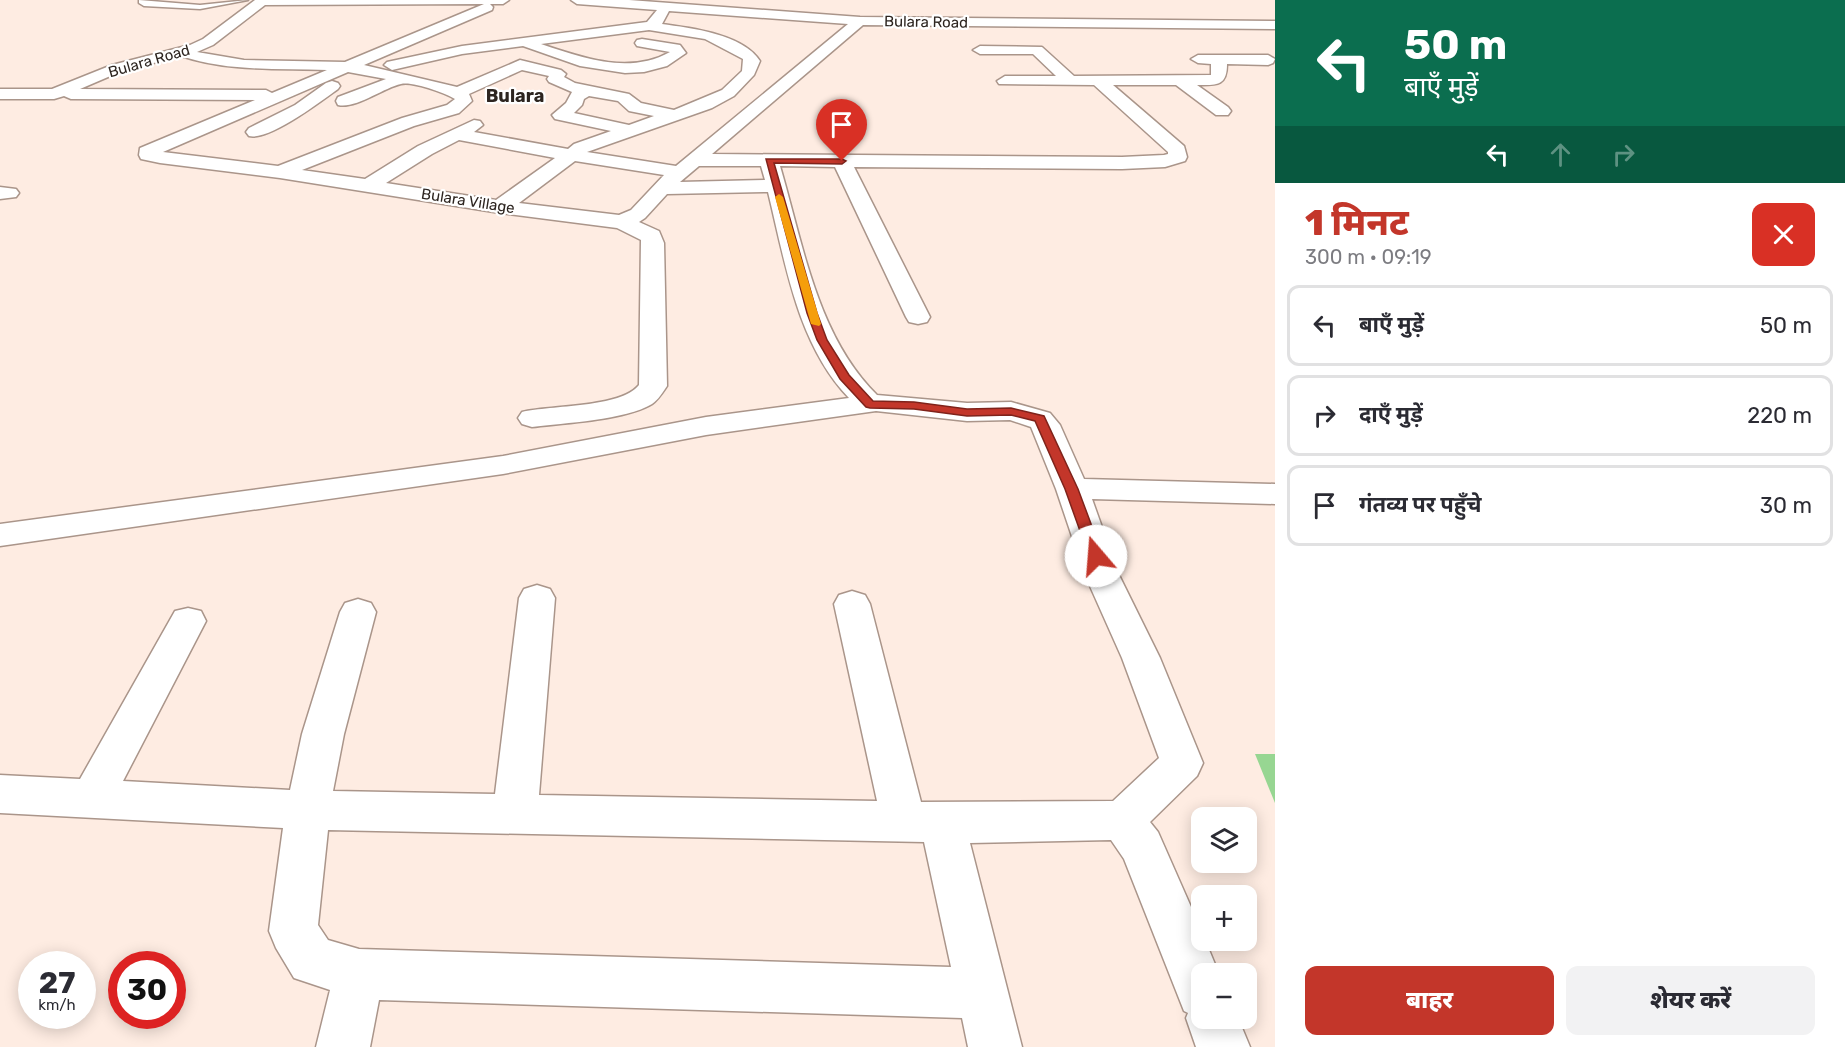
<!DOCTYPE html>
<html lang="hi">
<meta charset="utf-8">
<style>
:root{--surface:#fff;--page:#f2f2f3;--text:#2b2b33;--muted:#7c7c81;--line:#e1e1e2;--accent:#c3362a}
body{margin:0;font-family:Rubik,"Noto Sans Devanagari",sans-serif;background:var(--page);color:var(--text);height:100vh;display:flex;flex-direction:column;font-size:22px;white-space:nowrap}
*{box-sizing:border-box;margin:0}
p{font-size:20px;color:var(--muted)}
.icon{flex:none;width:33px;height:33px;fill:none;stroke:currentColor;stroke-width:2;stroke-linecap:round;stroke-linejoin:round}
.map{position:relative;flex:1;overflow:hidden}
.details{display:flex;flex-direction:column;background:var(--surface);width:570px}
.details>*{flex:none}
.banner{background:#0b6e4f;color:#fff;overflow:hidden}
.controls{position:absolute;left:1191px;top:807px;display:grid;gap:12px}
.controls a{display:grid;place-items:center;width:66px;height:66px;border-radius:12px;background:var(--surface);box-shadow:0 3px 15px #0003;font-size:30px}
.speed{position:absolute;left:18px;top:951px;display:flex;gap:12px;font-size:30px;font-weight:700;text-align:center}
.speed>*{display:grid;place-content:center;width:78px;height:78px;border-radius:50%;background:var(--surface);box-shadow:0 3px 15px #0003;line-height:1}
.speed small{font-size:15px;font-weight:400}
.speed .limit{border:9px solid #d22;background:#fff;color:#111}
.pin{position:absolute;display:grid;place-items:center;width:51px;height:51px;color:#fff;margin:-62px -26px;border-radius:50% 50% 50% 0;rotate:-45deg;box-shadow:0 0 6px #0007}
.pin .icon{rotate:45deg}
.me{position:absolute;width:66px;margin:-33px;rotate:342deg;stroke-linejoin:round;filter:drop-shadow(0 0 4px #0008)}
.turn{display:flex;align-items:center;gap:21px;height:126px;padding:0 30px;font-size:27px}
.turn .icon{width:78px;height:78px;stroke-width:2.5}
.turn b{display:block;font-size:42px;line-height:51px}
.lanes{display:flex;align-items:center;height:57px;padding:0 30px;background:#0003;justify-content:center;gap:30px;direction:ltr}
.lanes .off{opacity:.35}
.round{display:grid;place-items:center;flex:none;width:63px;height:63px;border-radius:12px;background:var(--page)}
.summary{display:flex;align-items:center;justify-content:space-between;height:102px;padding:0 30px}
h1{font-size:36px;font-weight:800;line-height:45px;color:var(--accent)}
.cta{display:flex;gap:12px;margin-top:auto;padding:12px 30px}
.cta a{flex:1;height:69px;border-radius:12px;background:var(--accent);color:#fff;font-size:24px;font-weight:800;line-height:69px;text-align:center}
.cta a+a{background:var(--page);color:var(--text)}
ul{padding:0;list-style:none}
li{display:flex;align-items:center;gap:18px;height:81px;margin:0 12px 9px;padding:0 18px;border:3px solid var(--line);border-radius:12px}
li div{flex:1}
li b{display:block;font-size:22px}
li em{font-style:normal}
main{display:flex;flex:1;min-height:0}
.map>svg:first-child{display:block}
.green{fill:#97d692}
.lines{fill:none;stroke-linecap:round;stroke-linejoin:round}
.service-casing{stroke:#aa958a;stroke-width:3}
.minor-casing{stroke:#aa958a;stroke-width:3}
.service{fill:#fff;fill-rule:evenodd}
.minor{fill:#fff;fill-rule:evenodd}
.route{fill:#c3362a;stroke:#7f231b;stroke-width:1.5}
.slow{fill:#f59e0b}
.labels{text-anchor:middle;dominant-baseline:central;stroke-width:4.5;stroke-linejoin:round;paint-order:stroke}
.far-street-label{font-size:15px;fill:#2d2520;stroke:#fff}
.far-quarter-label{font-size:18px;font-weight:bold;fill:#2d2520;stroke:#fff}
</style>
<main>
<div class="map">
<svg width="1275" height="1047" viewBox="0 0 1275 1047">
<rect width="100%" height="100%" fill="#feece2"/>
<path class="green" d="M1255,754H1275V803Z"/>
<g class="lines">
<g class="service-casing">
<path id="service" d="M139,0L200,5L248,0L200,9L144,6L139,3Z"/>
</g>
<g class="minor-casing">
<g id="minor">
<path d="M255,0H509L503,4H490L493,7L492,10L364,65L457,87L520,60L561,70L566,74L564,77L575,83L629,94L641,103L674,110L722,90L742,71L743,59L705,39L649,30L541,44C583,58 629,75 670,52L637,46L635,43L637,40L642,39L680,45L686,53L667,66L644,72L625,73L580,66L523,46L462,54L392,70L384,65L387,62L462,46L647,22L657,10L577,4L571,0H629L860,17L1275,21V29L863,25L712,154L1122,157L1164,155L1168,154V152L1094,85L999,84L997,81L1005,76H1056L1033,54H980L973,50L980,46L1042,47L1074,76L1211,75V64L1198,63L1191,59L1198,55H1268L1275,59L1273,63L1268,65L1227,64C1227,87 1216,85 1197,85L1228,107L1231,111L1228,115H1216L1176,85H1113L1184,146L1187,157L1185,161L1165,167L1122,169L854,167L930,317L927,322L918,324L909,322L906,317L835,167L780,166C803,244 817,336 877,395L967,403L1011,402L1050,413L1060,425L1084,479L1275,484V504L1092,499L1119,575L1160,658L1203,763L1197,776L1150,822L1158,832L1202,932V940H1205L1219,974H1202V1018H1238L1250,1047H1196L1186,1018L1188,1013L1184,1011L1124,859L1111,840L970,843L1022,1047H968L962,1018L379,1000L370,1047H316L330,990L294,978L276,948L269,931L283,828L0,813V775L80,779L175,611L188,608L201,611L206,621L123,781L290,790L302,734L340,612L345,603L358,599L371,603L376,612L344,734L333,791L495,794L519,598L524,589L537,585L550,589L555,598L539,795L877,801L834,604L839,595L852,591L865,595L870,604L921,802L1113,801L1159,758L1122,658L1085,575L1056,489L1031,427L1010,420L967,421L876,411L706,435L503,474L0,546V524L503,456L706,417L849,398C797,344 785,261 768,192L667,194L645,218L639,222L659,231L664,243L667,386C663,392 658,400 652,404C626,420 564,423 532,427L522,424L518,418L522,412C551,405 621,408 639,385L641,240L617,228L500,213L280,178L160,163L141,159L139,155L140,148L255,100L71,99L64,96L54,99H0V89H52L112,65L190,45L203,39ZM484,4L345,62L244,60L197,52L213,45L265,5ZM669,11L848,24L676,166L587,152L712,108L734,96L754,75L760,61C743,34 691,28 662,24ZM181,56C229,72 277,68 327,70L272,93L266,90L80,89L122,71ZM522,70L549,76L547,79L549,82L572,92L566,103L552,115L555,119L611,131L574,144L568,149L474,132L483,125L480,121L474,120L418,146L365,179L302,170L414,126L459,113L472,101L469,94ZM348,72L386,79L338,97L336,101L338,105C356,109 383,88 401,84C412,81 445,93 455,99L447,105L402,118L278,166L163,152ZM589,96L618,101L629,111L654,116L629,125L574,113L582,105L584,99ZM459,140L555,158L496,200L386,183L432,154ZM575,161L664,175L631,210L619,215L519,203ZM699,166H761L765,180L680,182ZM328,830L924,842L951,967L359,949L328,940L318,925Z"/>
<path d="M332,81L338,83L340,86L338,89C320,102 269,141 249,136L246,132L249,128L295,105L326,83Z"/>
<path d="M0,187L16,189L19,193L16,197L0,199Z"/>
</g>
</g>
<use href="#service" class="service"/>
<use href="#minor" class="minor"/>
</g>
<path class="route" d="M766,159H842L846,161L842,164L774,163L817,313L827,340L849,375L873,401L914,402L967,409L1011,408L1044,416L1078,489L1103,556L1101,560L1096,561L1089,556L1065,489L1035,421L1011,415L967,416L914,409L870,408L866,407L840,379L817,340L807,313Z"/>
<path class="slow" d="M779,194L783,197L821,324L819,326L811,324L775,197Z"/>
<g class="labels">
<g class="far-street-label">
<text transform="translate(926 22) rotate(1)">Bulara Road</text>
<text transform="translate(149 61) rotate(-16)">Bulara Road</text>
<text transform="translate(468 201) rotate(9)">Bulara Village</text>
</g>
<g class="far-quarter-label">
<text x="515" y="96">Bulara</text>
</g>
</g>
</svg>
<div class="controls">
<a><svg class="icon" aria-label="layers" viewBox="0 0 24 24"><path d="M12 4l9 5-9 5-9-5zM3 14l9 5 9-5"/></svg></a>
<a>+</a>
<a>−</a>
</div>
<div class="speed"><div>27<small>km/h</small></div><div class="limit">30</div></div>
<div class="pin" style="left:842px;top:161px;background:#d93025"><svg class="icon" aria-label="arrive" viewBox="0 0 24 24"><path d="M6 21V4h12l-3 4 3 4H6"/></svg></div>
<svg class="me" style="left:1096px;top:556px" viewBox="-20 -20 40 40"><circle r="19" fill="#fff"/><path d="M0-13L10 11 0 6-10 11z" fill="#c3362a"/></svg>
</div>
<section class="details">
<div class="banner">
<div class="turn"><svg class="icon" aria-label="left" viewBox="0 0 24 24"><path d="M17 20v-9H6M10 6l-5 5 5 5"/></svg><div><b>50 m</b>बाएँ मुड़ें</div></div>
<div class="lanes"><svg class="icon" aria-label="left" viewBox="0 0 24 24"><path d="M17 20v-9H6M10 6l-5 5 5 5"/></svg><svg class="icon off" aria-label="ahead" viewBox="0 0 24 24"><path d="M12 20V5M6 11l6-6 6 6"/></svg><svg class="icon off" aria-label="right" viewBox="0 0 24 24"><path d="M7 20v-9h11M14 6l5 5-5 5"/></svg></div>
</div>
<div class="summary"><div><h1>1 मिनट</h1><p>300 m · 09:19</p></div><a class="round" style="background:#d93025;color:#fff"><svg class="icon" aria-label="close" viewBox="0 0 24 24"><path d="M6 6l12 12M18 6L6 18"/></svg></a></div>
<ul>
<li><svg class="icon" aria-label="left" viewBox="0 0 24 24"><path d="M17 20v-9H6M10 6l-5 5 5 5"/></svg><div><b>बाएँ मुड़ें</b></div><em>50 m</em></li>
<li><svg class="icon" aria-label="right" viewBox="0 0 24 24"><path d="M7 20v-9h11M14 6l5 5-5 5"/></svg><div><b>दाएँ मुड़ें</b></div><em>220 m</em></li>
<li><svg class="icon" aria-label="arrive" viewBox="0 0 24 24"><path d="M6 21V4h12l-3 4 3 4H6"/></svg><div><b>गंतव्य पर पहुँचे</b></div><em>30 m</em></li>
</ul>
<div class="cta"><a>बाहर</a><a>शेयर करें</a></div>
</section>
</main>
